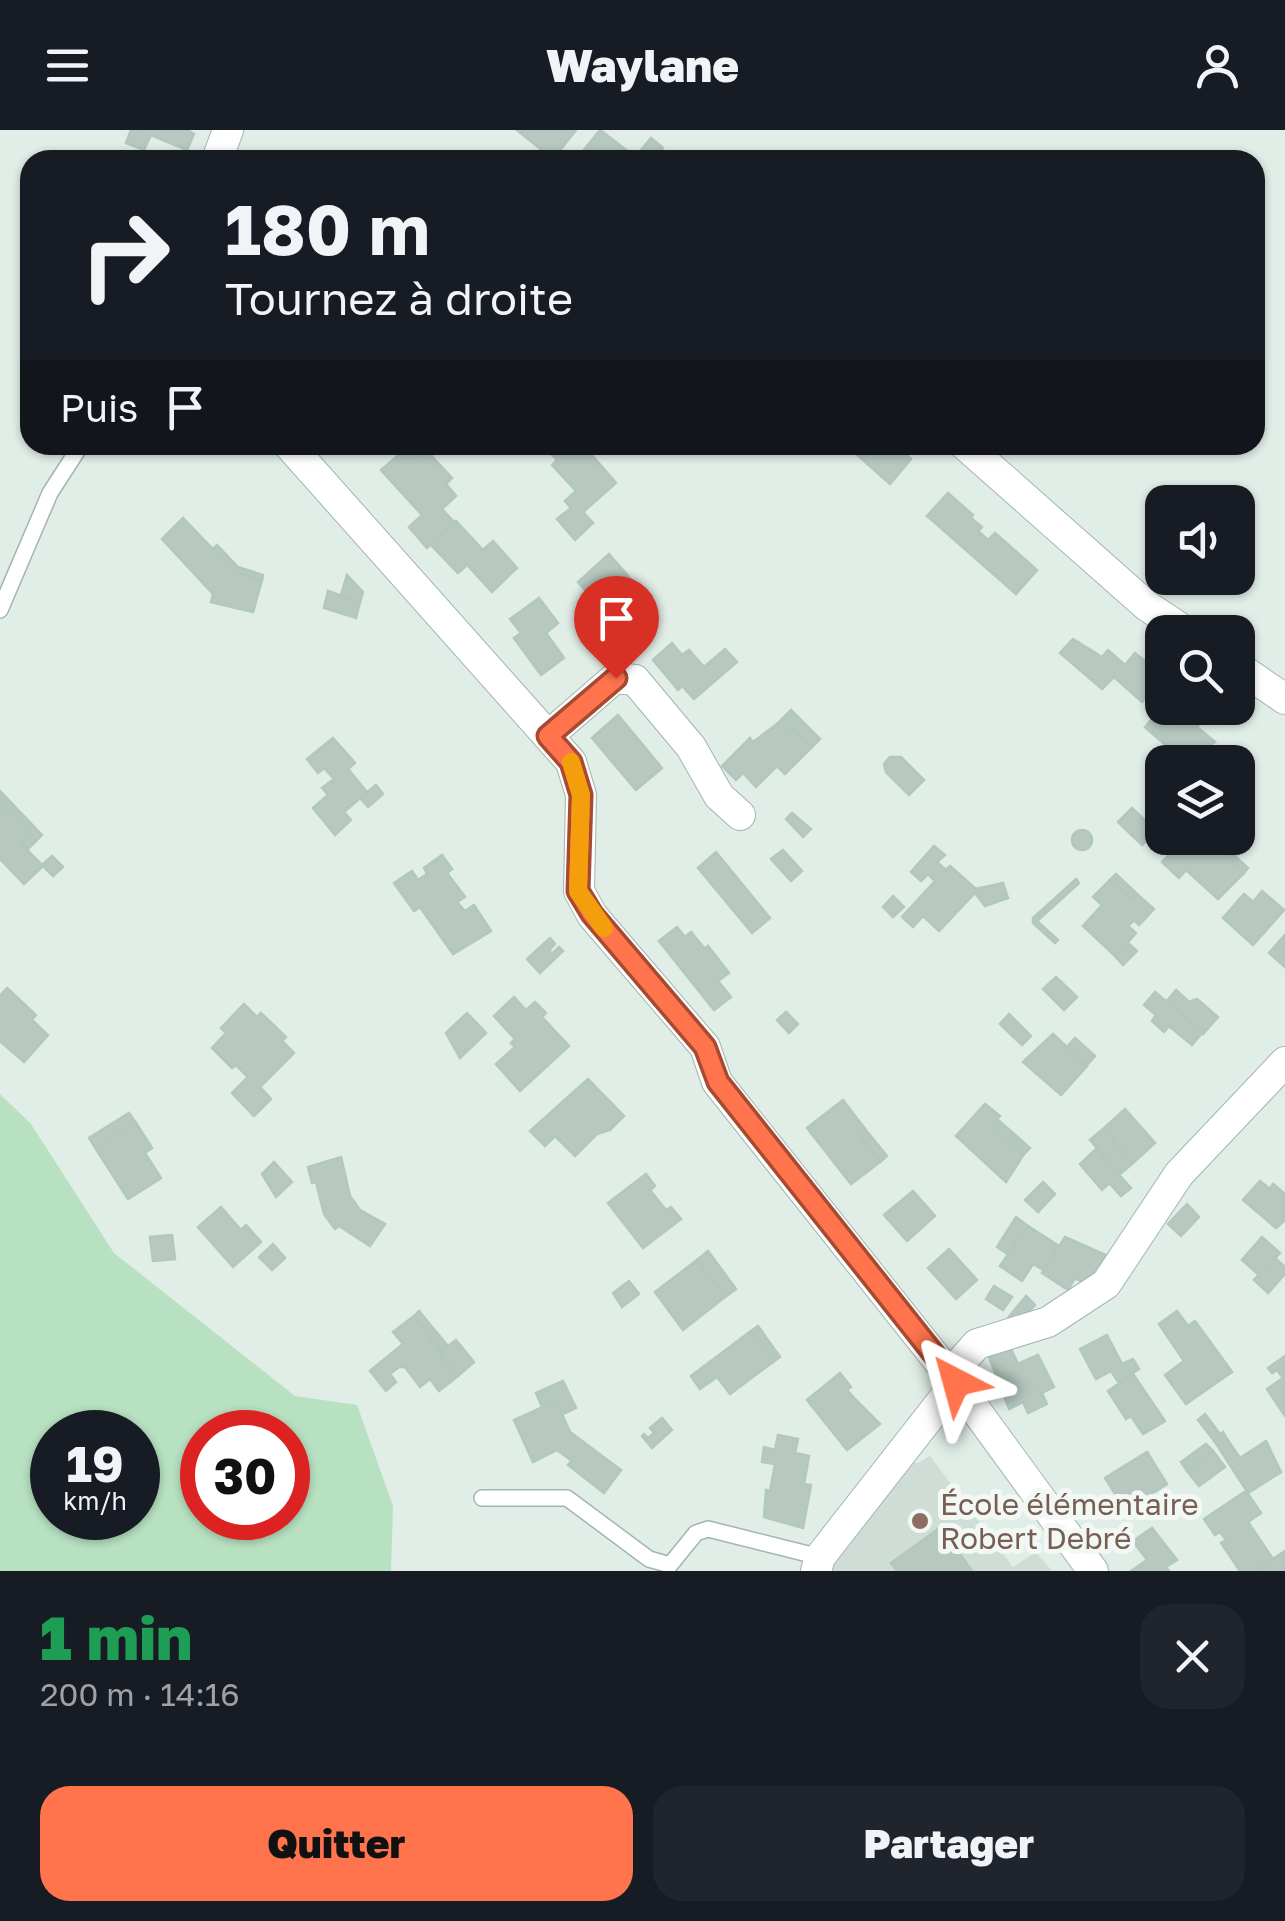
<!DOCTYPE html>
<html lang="fr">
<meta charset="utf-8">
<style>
:root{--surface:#171b24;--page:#20242c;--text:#f1f3f6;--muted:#9ea1a6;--accent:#ff734d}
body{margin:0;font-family:"Golos Text",sans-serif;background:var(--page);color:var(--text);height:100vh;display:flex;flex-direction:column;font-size:38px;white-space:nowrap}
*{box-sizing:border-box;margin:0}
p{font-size:32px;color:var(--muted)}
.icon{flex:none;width:55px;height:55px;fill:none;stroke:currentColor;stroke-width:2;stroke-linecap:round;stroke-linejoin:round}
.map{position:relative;height:1441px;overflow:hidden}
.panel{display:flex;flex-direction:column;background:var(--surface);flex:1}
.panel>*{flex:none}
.top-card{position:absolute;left:20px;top:20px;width:1245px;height:305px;border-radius:30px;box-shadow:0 2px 8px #0004;background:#171b24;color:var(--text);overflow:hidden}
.controls{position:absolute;left:1145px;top:355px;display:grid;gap:20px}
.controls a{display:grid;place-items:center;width:110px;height:110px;border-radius:20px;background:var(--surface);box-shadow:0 2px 8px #0004;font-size:50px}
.speed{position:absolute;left:30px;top:1280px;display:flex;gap:20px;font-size:50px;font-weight:700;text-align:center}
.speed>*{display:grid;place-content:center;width:130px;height:130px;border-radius:50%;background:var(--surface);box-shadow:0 2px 8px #0004;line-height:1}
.speed small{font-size:25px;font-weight:400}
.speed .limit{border:15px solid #d22;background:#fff;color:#111}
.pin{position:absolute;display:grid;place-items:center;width:85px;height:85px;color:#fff;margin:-102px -42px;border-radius:50% 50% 50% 0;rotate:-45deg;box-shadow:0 0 10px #0007}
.pin .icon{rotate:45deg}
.me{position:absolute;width:110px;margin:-55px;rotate:321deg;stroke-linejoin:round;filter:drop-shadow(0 0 8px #0008)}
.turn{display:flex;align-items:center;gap:35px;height:210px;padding:0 40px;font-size:45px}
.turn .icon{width:130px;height:130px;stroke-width:2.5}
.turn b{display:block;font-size:70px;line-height:85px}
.then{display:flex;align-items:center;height:95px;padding:0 40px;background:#0003;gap:20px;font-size:38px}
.round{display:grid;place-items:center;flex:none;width:105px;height:105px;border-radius:30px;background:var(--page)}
.overview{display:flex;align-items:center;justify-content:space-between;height:170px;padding:0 40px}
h1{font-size:60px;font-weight:800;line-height:75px;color:#1e9e55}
.button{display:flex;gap:20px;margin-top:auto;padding:20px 40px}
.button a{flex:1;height:115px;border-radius:30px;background:var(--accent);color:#111;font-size:40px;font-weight:800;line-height:115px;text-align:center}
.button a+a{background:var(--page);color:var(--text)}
header{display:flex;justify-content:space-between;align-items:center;height:130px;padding:0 40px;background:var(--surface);font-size:45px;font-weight:800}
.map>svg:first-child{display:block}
.built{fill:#cfddd6}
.green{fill:#b7e1c1;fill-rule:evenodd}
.building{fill:#b6c8c0;stroke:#b2c7be;stroke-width:2.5}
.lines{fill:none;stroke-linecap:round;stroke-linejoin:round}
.lane-casing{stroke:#a3b6ae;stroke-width:18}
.street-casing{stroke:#a3b6ae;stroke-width:32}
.lane{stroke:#fff;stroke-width:15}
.street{stroke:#fff;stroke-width:30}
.route-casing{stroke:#a64b32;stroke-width:25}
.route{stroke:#ff734d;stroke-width:18}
.slow{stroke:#f59e0b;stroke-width:18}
.education-dot{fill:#8d6e63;stroke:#f2f9f5;stroke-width:4}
.labels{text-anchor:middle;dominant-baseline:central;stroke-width:10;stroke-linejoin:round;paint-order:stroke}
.education-label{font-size:30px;fill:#785e54;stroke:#f2f9f5;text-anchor:start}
</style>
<header><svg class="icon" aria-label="menu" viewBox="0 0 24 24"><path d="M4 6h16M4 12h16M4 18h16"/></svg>Waylane<svg class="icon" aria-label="person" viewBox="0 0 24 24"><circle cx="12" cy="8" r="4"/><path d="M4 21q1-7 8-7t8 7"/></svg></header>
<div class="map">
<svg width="1285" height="1441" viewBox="0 0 1285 1441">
<rect width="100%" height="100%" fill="#e1ede7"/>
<path class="built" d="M930,1326L1013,1437L1036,1422L1052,1441H823L907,1332L918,1333Z"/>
<path class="green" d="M0,964L31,994L114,1123L295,1266L357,1275L393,1376L391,1441H0ZM52,1302H138V1388H52ZM202,1302H288V1388H202Z"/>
<g class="building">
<path d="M131,0H187L194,4L187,20L151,5L144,20L126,13Z"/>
<path d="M517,0H576L553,29Z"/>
<path d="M600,0L634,26L631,30H576Z"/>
<path d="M651,8L663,18L653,30H641L636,26Z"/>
<path d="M410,315L420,327L427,321L452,348L446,354L456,366L442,379L454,392L427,418L409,397L422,385L381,340Z"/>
<path d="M543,315H583L616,353L583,382L593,393L575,410L557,389L571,378L565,371L576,361L552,335L557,330Z"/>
<path d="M846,315H896L911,329L890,354Z"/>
<path d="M948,363L973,385L971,388L982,397L978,401L988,410L995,403L1037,440L1016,464L927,386Z"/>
<path d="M183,388L235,442L262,450L253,482L211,472L213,464L162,409Z"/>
<path d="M456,391L483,420L493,411L517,438L492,462L467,435L458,443L430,414Z"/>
<path d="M217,415L238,437L263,445L262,450L235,442L213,419Z"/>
<path d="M609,424L648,469L617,496L578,452Z"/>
<path d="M347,445L363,462L360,472L341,465Z"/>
<path d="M328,461L360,472L356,488L324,478Z"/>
<path d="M539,468L558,493L546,503L564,528L541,545L514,508L521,503L510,489Z"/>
<path d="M1073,509L1102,527L1108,520L1125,535L1135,523L1145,531L1154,529L1156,536L1152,541L1161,549L1142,572L1114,547L1102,559L1060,523Z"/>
<path d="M672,513L682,525L689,520L704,537L725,519L737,532L694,569L682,556L678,560L653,530Z"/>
<path d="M1162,577L1186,578L1202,591L1197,597L1215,612L1185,632L1145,597Z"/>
<path d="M791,580L820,609L812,617L792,598L786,603L777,594Z"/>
<path d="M618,585L662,638L636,660L592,608Z"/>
<path d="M777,594L786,603L792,598L812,617L785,644L777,636L756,657L743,643L736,650L722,636L750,608L753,612Z"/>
<path d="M333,608L355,633L348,639L367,662L344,682L351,690L335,705L313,678L328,665L322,658L334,649L324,638L318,643L307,629Z"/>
<path d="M890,627H901L924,650L909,665L886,642L884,634Z"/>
<path d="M376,655L383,664L368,677L360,668Z"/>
<path d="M0,661L42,705L27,720L21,714L31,705L0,671Z"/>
<path d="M0,671L31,705L21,714L42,735L52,726L63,737L53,746L43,736L24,754L0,729Z"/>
<path d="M1132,678L1156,701L1142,715L1118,692Z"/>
<path d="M792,683L811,699L803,707L786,689Z"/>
<circle cx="1082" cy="710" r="10"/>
<path d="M1217,708V719L1244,743L1218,769L1186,740L1179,748L1162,732L1186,708Z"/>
<path d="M1219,712L1248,738L1244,743L1217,719Z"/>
<path d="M934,716L945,725L937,732L946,740L950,736L976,759L1003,753L1008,768L985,776L975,763L939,801L923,786L913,797L902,787L935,751L928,744L921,751L911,742Z"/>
<path d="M783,720L802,741L791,751L771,729Z"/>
<path d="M716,722L770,788L752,803L698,738Z"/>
<path d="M442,725L452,739L447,743L465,767L457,772L465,781L474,775L491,801L453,824L420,777L414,781L394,753L412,741L418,750L427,744L424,738Z"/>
<path d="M1116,744L1137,764L1131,770L1110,750Z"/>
<path d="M1076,749L1079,753L1037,791L1058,810L1055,813L1033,793V788Z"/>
<path d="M1110,750L1131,770L1137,764L1154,779L1139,795L1134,790L1128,796L1136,803L1115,826L1083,796L1102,775L1093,767Z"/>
<path d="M1262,761L1284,780L1253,815L1223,788L1244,764L1253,772Z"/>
<path d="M893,766L904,777L893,787L883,777Z"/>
<path d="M677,797L685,807L691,802L705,819L708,816L729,843L718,851L731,867L714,880L659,811Z"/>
<path d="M1285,805V837L1269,823Z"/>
<path d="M550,808L555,814L549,820L552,824L559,817L563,821L540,843L527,829Z"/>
<path d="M1128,813L1137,821L1123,835L1115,826Z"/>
<path d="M1056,847L1077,867L1064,880L1043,859Z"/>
<path d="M7,858L36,885L32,890L48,905L24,932L0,911V866Z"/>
<path d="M1176,860L1189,872L1197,869L1218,887L1203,904L1166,872Z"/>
<path d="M1155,862L1203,902L1192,915L1169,896L1164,902L1152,891L1156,885L1144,875Z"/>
<path d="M514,867L526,880L535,872L546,883L542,887L569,916L520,961L496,934L515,917L511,913L515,909L494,886Z"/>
<path d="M244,874L257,887L261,883L286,907L282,911L294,923L260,957L271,969L254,986L232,963L248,947L236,935L232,938L212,918L226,903L221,898Z"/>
<path d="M786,882L798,894L789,903L777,890Z"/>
<path d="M467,883L486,903L460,928L446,903Z"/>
<path d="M1009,884L1031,906L1022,915L1000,894Z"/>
<path d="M1053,904L1087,936L1061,965L1023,932Z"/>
<path d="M1075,908L1095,926L1087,935L1067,917Z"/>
<path d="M588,949L624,986L610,1000L597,1004L575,1026L555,1006L545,1016L530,1001Z"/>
<path d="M843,970L865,999L859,1005L880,1032L851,1054L807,998Z"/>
<path d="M985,974L1000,986L991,996L1024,1024L1006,1052L956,1006Z"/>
<path d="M1125,979L1155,1013L1133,1033L1103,999Z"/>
<path d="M129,983L136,993L96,1019L89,1008Z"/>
<path d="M997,989L1030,1018L1024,1024L991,996Z"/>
<path d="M136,993L152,1018L145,1023L161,1048L128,1069L96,1019Z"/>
<path d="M865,999L887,1026L880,1032L859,1005Z"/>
<path d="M1103,999L1133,1033L1120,1044L1090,1010Z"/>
<path d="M1096,1019L1131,1058L1121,1066L1109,1053L1102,1060L1080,1034Z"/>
<path d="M341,1027L350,1066L360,1080L385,1094L370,1116L339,1096L335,1099L324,1084L316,1052L312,1053L308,1037Z"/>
<path d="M274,1032L292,1052L276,1067L262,1044Z"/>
<path d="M646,1044L655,1056L650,1060L666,1080L671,1077L681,1089L643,1118L608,1073Z"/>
<path d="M1260,1051L1270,1059L1273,1054L1285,1064V1090L1276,1098L1243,1070Z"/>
<path d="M1043,1052L1055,1064L1038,1082L1025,1070Z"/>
<path d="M913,1061L935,1086L907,1111L884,1085Z"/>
<path d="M1187,1074L1199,1087L1181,1106L1168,1094Z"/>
<path d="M221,1077L241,1100L246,1095L261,1112L233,1137L198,1097Z"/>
<path d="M1016,1087L1028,1096L1009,1125L997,1117Z"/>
<path d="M1028,1096L1059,1116L1044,1140L1033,1134L1022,1151L1000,1136Z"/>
<path d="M172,1105L175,1129L153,1131L150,1107Z"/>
<path d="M1065,1107L1108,1126L1089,1156L1075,1148L1068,1160L1042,1143Z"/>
<path d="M1262,1107L1280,1123L1259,1145L1242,1130Z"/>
<path d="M273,1114L285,1128L272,1140L259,1127Z"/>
<path d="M949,1119L977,1150L956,1169L928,1138Z"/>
<path d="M708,1121L736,1159L725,1167L697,1130Z"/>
<path d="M1275,1128L1285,1137V1144L1268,1163L1254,1150Z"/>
<path d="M697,1130L725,1167L683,1200L655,1162Z"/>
<path d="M629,1151L639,1164L622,1177L613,1163Z"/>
<path d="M994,1156L1012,1167L1003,1180L986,1169Z"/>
<path d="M1026,1166L1035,1175L1024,1187L999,1199Z"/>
<path d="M419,1181L448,1216L442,1221L414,1186Z"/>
<path d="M1177,1181L1188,1196L1195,1191L1232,1242L1186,1274L1165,1245L1184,1231L1159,1194Z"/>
<path d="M414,1186L458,1246L439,1261L430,1249L420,1257L405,1237H399L390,1244L396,1252L386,1261L370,1241L403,1214L393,1202Z"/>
<path d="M758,1196L780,1227L773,1232L751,1201Z"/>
<path d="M751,1201L773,1232L730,1264L717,1247L700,1259L691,1246Z"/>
<path d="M1107,1205L1122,1234L1133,1229L1139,1239L1119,1253L1111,1241L1096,1249L1080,1219Z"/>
<path d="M456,1210L474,1232L458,1246L439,1223Z"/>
<path d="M1010,1217L1018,1234L1038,1225L1054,1257L1042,1263L1047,1274L1028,1283L1023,1272L1009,1279L989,1227Z"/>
<path d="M1285,1226V1286L1267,1259L1283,1248L1277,1240L1272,1243L1268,1238Z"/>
<path d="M840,1243L851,1257L847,1260L855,1269L880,1294L847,1320L807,1270Z"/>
<path d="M1133,1244L1165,1291L1143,1304L1131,1286L1126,1289L1108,1261Z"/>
<path d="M563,1251L576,1278L563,1284L556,1271L542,1277L536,1263Z"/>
<path d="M556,1271L570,1302L621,1340L604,1363L568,1335L572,1331L557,1320L533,1332L514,1290Z"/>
<path d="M1205,1284L1220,1304L1223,1302L1225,1306L1215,1312L1198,1290Z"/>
<path d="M662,1288L672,1300L652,1318L642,1306L644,1304L648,1308L654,1303L650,1298Z"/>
<path d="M778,1305L798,1309L795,1323L809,1326L804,1354L811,1355L803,1398L764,1387L766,1360L770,1361L775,1334L762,1332L764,1317L775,1320Z"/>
<path d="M1225,1306L1240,1328L1266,1311L1281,1342L1248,1363L1215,1312Z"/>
<path d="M1206,1314L1213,1321L1187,1341L1181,1332Z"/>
<path d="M1213,1321L1225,1337L1199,1356L1187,1341Z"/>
<path d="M1147,1322L1167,1354L1138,1372L1135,1367L1122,1375L1105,1348Z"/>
<path d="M1246,1361L1261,1383L1248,1392L1273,1429L1259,1441H1240L1221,1413L1226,1410L1220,1402L1215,1405L1204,1389Z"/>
<path d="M941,1397L972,1441H897L891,1433Z"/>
<path d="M1152,1398L1177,1430L1166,1437L1169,1441H1131L1147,1430L1133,1411Z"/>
<path d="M1285,1421V1441H1259L1258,1439Z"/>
</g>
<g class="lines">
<g class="lane-casing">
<g id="lane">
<path d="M0,480L50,363L81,315"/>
<path d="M482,1368H567L649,1429L670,1435L696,1403L708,1399L820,1427"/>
</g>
</g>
<g class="street-casing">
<g id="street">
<path d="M217,30L228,0"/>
<path d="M289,315L571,632L581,665L579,761L592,785L705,917L717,952L956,1253L1093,1441"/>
<path d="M965,315L1147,476L1186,502"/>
<path d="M1238,537L1285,569"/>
<path d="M548,606L615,548L635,550L691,617L719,666L740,685"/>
<path d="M816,1441L820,1427L956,1253L961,1232L977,1214L1048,1192L1106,1154L1179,1044L1285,932"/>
</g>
</g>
<use href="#lane" class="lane"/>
<use href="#street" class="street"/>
</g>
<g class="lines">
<g class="route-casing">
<path id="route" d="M616,548L548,606L571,632L581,665L578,761L592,784L705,917L718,952L956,1252"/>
</g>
<use href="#route" class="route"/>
<path class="slow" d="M571,632L581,665L578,761L604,798"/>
</g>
<circle class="education-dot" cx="920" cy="1391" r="10"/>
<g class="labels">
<g class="education-label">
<text x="940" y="1374">École élémentaire<tspan x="940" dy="34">Robert Debré</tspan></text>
</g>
</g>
</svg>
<div class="controls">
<a><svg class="icon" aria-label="sound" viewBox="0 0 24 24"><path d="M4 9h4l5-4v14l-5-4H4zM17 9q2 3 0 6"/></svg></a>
<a><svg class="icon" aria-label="search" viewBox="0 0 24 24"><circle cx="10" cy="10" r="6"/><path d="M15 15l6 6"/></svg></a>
<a><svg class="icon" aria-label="layers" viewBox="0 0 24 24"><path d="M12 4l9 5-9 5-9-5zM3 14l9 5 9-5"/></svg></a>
</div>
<div class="speed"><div>19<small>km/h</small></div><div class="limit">30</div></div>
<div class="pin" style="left:616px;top:548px;background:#d93025"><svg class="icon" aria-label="arrive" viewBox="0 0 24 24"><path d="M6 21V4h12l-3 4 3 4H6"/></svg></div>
<svg class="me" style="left:956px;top:1252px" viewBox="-20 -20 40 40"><path d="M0-17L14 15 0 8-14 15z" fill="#ff734d" stroke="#fff" stroke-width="4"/></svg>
<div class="top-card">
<div class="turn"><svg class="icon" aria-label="right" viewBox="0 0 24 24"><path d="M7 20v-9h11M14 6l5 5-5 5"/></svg><div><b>180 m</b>Tournez à droite</div></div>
<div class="then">Puis<svg class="icon" aria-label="arrive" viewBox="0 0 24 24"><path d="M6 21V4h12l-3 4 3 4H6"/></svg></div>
</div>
</div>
<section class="panel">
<div class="overview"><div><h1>1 min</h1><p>200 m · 14:16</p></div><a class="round"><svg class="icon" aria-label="close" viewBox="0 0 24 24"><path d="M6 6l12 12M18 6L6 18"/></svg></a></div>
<div class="button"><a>Quitter</a><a>Partager</a></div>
</section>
